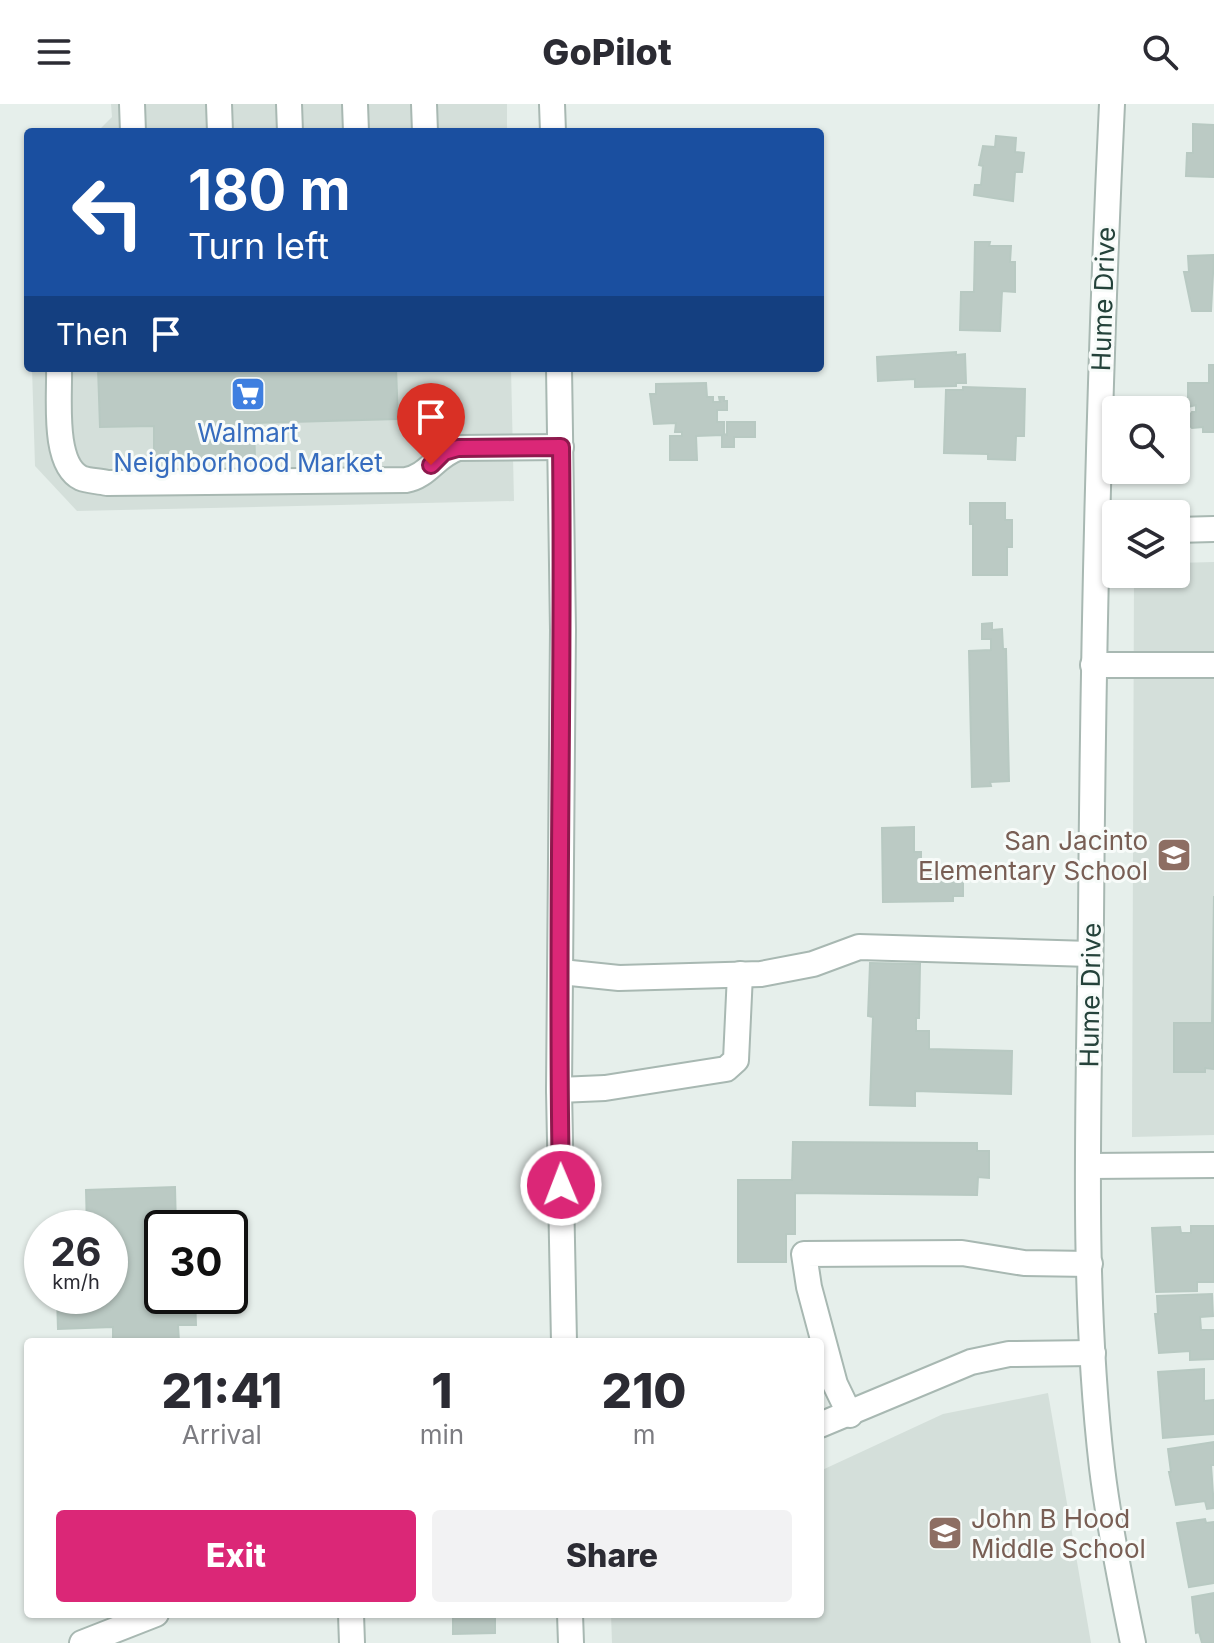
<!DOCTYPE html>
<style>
:root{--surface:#fff;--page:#f2f2f3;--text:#2b2b33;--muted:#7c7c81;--accent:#db2777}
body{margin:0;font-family:Inter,sans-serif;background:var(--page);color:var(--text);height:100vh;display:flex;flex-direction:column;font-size:30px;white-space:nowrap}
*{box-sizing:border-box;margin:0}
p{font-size:26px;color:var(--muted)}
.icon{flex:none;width:44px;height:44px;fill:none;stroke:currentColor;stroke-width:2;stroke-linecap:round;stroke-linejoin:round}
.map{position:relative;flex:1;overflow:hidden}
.details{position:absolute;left:24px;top:1234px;width:800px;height:280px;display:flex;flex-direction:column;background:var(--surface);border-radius:8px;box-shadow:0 2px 6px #0004}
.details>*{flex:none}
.top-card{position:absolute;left:24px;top:24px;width:800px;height:244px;border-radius:8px;box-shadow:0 2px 6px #0004;background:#1a4fa0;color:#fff;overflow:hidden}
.controls{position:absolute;left:1102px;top:292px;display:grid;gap:16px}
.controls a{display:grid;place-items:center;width:88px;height:88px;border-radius:8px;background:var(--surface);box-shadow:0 2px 6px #0004;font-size:40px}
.speed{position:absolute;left:24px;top:1106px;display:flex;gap:16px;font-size:40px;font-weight:700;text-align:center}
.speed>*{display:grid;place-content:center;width:104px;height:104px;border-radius:50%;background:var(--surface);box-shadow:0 2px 6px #0004;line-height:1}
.speed small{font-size:20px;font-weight:400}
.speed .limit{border:4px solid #111;border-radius:12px;background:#fff;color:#111}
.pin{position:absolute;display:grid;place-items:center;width:68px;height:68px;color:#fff;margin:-82px -34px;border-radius:50% 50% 50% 0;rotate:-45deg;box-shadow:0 0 8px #0007}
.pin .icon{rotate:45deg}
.me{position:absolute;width:88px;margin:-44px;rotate:359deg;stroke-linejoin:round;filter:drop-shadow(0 0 6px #0008)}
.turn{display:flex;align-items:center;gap:28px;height:168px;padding:0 32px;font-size:36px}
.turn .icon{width:104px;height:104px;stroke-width:2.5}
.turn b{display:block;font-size:56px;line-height:68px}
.then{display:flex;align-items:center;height:76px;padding:0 32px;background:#0003;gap:16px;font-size:30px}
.eta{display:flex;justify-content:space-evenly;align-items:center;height:136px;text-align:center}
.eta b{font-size:48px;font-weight:800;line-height:56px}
.button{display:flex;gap:16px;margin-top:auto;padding:16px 32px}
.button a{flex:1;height:92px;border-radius:8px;background:var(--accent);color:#fff;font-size:32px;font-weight:800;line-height:92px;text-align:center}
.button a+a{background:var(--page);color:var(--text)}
header{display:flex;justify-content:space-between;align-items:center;height:104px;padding:0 32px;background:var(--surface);font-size:36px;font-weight:800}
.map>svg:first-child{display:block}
.built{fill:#d4dfda}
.building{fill:#bbcac4;stroke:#b8c9c2;stroke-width:2}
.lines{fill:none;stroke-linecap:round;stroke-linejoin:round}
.minor-casing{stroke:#a8b8b2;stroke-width:28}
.minor{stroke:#fff;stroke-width:24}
.route-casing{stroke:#8e194d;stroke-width:20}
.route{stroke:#db2777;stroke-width:14}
.labels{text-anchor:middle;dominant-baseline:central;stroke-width:6;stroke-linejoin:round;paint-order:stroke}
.street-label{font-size:26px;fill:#24423a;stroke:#f7fbf9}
.shop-label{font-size:26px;fill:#366cbe;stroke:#f7fbf9}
.education-label{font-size:26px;fill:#785e54;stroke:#f7fbf9;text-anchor:end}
</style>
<header><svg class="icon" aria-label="menu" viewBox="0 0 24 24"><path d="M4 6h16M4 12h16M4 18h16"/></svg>GoPilot<svg class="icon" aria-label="search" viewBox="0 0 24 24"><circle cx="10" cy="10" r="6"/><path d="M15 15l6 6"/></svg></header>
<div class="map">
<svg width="1214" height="1539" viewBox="0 0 1214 1539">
<rect width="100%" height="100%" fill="#e6efeb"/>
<g class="built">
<path d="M111,0H507V28H97L112,13Z"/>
<path d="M32,264H511L514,397L77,407L35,362Z"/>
<path d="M1214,458V1031L1132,1033L1134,470H1176V459Z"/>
<path d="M1048,1289L1091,1539H612L611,1510H820V1367L943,1310Z"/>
</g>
<g class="building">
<path d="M1193,20L1214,21V73L1186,72L1187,49H1193Z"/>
<path d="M996,32L1016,34L1015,48L1024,49L1022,68H1015L1013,97L974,91L975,81H981L983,62L979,61L983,42L995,43Z"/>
<path d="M975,138H990L989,142H1011L1010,158H1015V188L1002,187L1000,227L960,226L961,188H974Z"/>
<path d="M1214,151L1211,207H1192L1184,168H1189L1188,152Z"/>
<path d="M956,248V251L965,250L966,279H956V282L915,283V275L878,277L877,253Z"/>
<path d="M1209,261H1214V328H1203V323L1192,324L1188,320V314L1192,308H1196V301L1188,303V279H1209Z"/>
<path d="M98,264H396L398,315L254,319L255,355L154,358V322L100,323Z"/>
<path d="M706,279L707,293H713V298H720L719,293H724V297H727V306H717V318H724V330L727,331V318H755V333H734V343H722V331L696,332L697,356H670V332H682V328H675L676,319L654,320L650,290H656V280Z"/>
<path d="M963,283L1025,285L1024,332H1016L1015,356L988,355V350L944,349L946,286H963Z"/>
<path d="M970,399H1005V416H1012V443H1007V471H973V420H970Z"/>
<path d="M992,519V526L1002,525L1003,545H1006L1009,677L990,678L991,682L972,683L969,547L991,546V535H982V520Z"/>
<path d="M914,723V748H921V763L953,762V767H963V792H953V797L883,798L882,724Z"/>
<path d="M1214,792V965L1205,964V968H1174V919H1212Z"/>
<path d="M870,859L920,860L919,914H916V927H929V945L1012,947L1011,990L915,987V1002L870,1001L873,913L868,912Z"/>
<path d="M793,1038L977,1039V1047H989V1074L978,1073L977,1091L795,1089V1130H786V1158H738V1076H792Z"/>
<path d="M175,1083L176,1124H162V1192H195L196,1221H178L179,1238H113V1223L58,1225L57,1192H110V1124H87L86,1086Z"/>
<path d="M1191,1122H1214V1178H1197V1187L1156,1188L1152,1124L1180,1123L1181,1129H1191Z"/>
<path d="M1212,1190L1213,1212L1200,1213L1201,1226H1214V1255L1190,1256V1247L1159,1249L1155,1210H1158L1157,1192Z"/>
<path d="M1204,1265V1297L1214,1296V1330L1163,1334L1158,1268Z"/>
<path d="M1214,1338V1361H1211L1214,1404L1207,1405L1205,1397L1176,1401L1169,1368H1171L1168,1345Z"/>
<path d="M1205,1415L1206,1419L1214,1418V1479L1189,1483L1177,1419Z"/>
<path d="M1214,1489V1539H1202L1199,1528L1196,1529L1192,1493Z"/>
<path d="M453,1510H495V1529L453,1530Z"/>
</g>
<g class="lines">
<g class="minor-casing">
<g id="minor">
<path d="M132,0L133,28"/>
<path d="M219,0L220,28"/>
<path d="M289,0L290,28"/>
<path d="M355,0L356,28"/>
<path d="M424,0L425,28"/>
<path d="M552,0L553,28"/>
<path d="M1112,0C1099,271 1093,542 1091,814C1089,996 1081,1182 1102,1364C1109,1422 1121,1481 1133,1539"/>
<path d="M59,264C60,292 52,360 81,374C88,377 99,377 107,379L406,376C428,372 435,352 458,344L561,343"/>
<path d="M559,264L563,526L559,986L564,1238"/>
<path d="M1176,426L1214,425"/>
<path d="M1093,561H1214"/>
<path d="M561,868L619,874L761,870L813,860L859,843L1090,850"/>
<path d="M559,986L605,984L726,965L736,956L740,870"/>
<path d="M1089,1062L1214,1061"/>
<path d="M850,1311L835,1280L809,1183L804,1150L962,1149L1024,1159L1090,1160"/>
<path d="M820,1321L971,1258L1009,1250L1093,1249"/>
<path d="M351,1510L352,1539"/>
<path d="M570,1510L571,1539"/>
<path d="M82,1539L156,1510"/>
</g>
</g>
<use href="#minor" class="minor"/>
</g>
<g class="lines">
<g class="route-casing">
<path id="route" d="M431,361L444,348L458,344L561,343C564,589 556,835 561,1081"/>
</g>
<use href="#route" class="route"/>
</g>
<defs>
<g id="supermarket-square" transform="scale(1.8)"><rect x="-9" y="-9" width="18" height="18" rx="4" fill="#3f7fe0" stroke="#f7fbf9"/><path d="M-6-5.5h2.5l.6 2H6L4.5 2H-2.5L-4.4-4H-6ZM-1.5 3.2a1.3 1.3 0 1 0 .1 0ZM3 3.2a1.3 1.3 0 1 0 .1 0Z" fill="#fff"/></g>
<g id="school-square" transform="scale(1.8)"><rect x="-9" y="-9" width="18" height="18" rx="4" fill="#8d6e63" stroke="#f7fbf9"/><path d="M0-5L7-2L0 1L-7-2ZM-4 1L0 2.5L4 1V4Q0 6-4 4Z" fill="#fff"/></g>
</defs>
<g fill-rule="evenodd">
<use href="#supermarket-square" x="248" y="290"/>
<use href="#school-square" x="1174" y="751"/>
<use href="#school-square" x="945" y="1429"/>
</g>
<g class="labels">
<g class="street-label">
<text transform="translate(1103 195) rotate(-88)">Hume Drive</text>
<text transform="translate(1090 891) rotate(-89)">Hume Drive</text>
</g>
<g class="shop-label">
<text x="248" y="328">Walmart<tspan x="248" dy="30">Neighborhood Market</tspan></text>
</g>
<g class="education-label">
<text x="1148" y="736">San Jacinto<tspan x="1148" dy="30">Elementary School</tspan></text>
<text x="971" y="1414" text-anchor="start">John B Hood<tspan x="971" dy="30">Middle School</tspan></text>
</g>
</g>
</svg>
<div class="controls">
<a><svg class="icon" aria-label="search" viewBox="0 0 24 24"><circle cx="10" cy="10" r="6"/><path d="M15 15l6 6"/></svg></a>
<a><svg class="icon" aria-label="layers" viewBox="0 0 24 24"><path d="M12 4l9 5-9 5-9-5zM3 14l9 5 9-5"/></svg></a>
</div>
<div class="speed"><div>26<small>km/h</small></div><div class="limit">30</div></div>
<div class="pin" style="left:431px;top:361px;background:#d93025"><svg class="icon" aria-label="arrive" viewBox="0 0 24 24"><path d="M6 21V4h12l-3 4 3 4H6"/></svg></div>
<svg class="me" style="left:561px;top:1081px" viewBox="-20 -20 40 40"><circle r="17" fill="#db2777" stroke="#fff" stroke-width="3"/><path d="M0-11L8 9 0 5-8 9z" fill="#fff"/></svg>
<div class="top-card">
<div class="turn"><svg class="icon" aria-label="left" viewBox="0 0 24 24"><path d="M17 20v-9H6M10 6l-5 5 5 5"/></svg><div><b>180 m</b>Turn left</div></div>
<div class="then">Then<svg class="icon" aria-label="arrive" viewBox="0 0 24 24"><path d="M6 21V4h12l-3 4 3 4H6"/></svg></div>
</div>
<section class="details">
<div class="eta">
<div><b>21:41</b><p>Arrival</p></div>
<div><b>1</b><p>min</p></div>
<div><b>210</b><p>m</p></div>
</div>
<div class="button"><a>Exit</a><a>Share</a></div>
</section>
</div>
